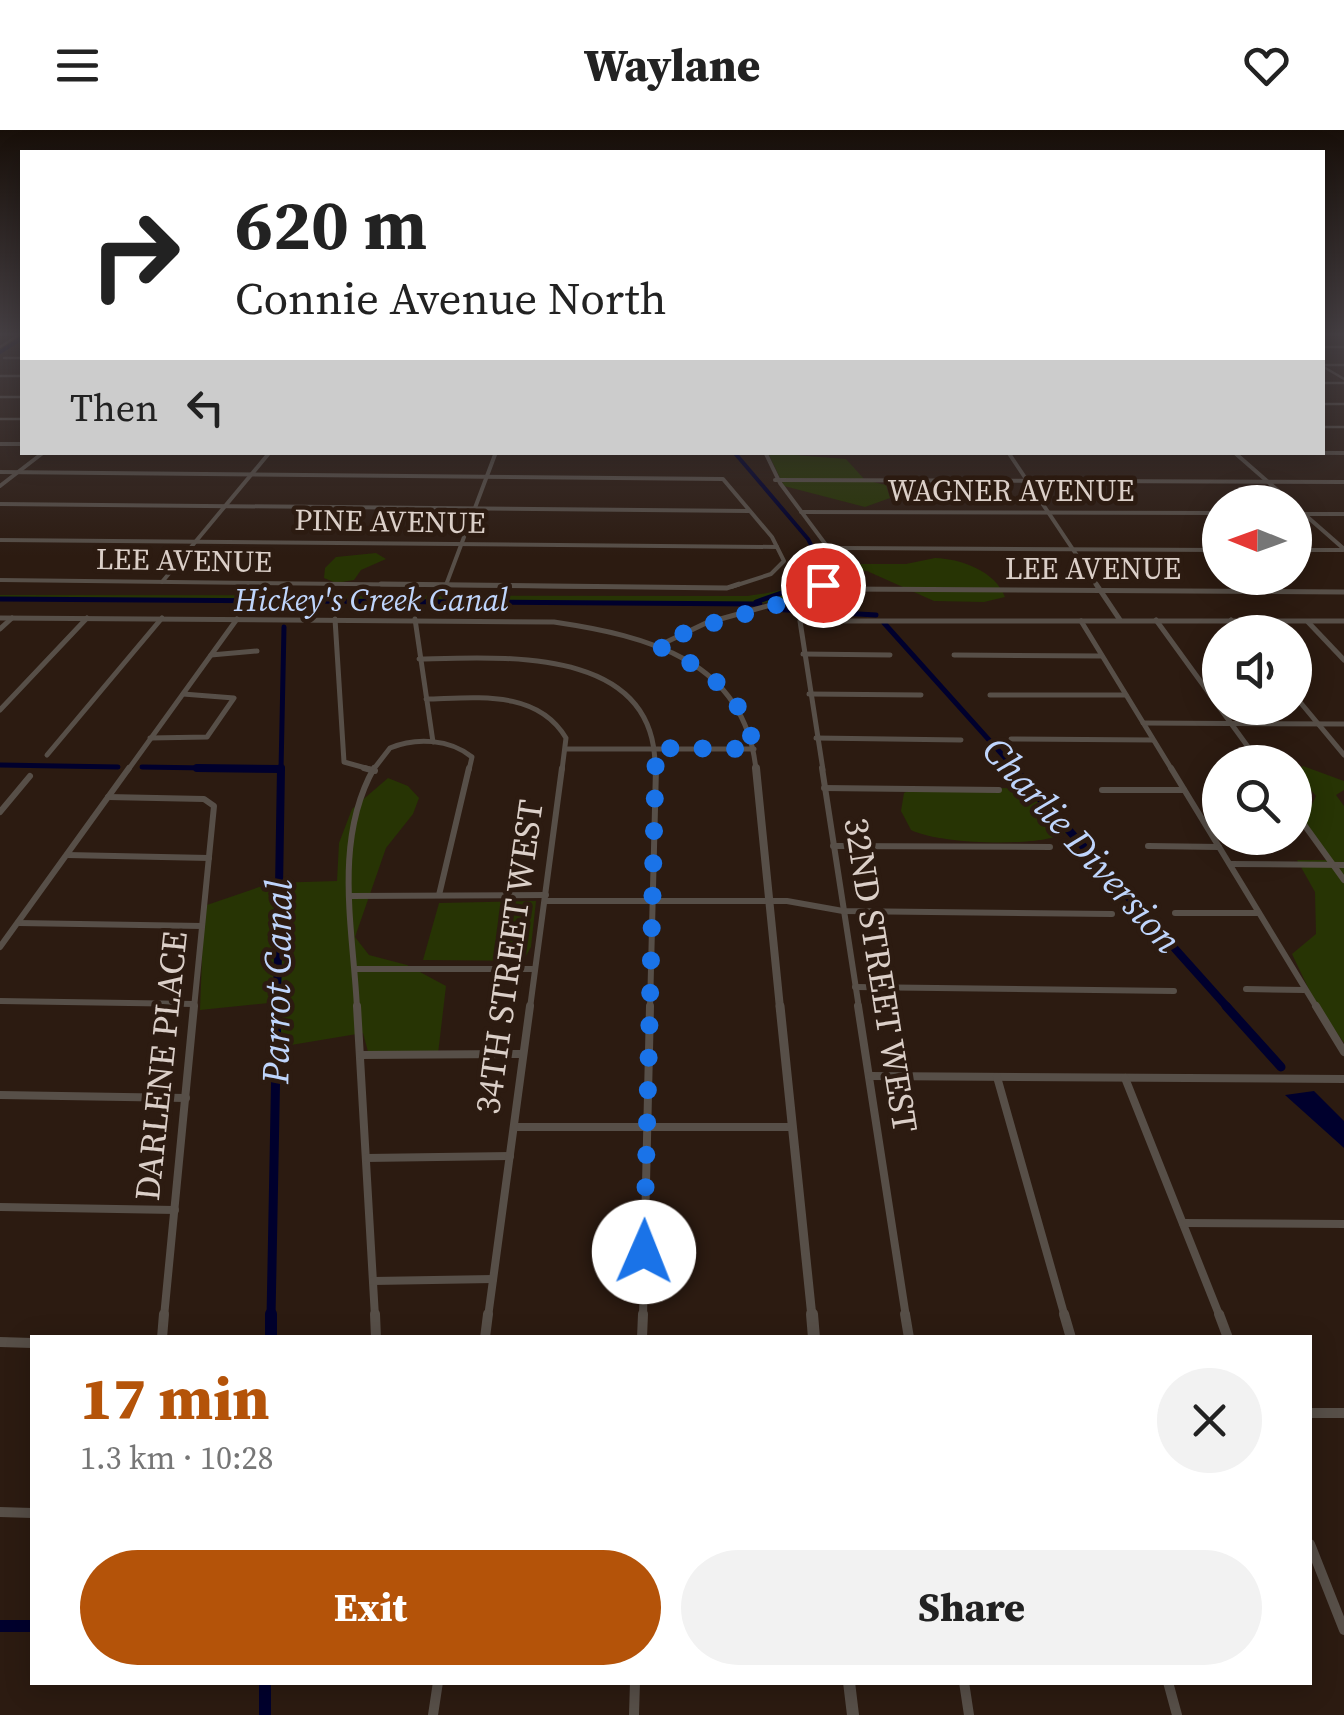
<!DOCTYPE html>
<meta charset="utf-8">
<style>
:root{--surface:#fff;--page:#f2f2f2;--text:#222;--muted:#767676;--accent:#b45309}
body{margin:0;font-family:"Source Serif 4",serif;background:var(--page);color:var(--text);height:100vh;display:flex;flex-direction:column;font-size:38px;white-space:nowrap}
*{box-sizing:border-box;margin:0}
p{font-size:32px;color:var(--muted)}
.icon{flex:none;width:55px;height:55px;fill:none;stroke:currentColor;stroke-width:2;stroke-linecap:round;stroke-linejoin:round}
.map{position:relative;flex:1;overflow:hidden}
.drawer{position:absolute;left:30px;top:1205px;width:1282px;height:350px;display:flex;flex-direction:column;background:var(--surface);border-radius:0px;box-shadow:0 5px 25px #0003}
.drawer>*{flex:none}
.hud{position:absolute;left:20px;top:20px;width:1305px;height:305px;border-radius:0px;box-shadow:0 5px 25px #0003;background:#fff;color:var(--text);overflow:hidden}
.needle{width:65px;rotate:271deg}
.controls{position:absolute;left:1202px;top:355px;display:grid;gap:20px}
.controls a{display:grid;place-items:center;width:110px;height:110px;border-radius:50%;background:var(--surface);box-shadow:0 5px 25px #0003;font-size:50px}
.pin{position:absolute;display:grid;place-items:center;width:85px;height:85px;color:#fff;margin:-42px;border:5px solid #fff;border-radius:50%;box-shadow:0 2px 10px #0007}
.me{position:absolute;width:110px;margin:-55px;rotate:1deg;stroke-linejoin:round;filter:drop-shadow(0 0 8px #0008)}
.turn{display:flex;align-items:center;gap:35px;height:210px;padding:0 50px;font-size:45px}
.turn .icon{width:130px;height:130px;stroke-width:2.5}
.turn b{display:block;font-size:70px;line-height:85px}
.then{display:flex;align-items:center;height:95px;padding:0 50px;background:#0003;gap:20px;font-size:38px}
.round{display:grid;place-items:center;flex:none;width:105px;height:105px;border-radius:52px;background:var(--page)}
.headline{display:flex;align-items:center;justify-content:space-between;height:170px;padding:0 50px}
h1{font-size:60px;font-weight:800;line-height:75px;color:var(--accent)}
.action{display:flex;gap:20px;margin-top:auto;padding:20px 50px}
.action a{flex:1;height:115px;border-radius:60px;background:var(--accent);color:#fff;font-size:40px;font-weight:800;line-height:115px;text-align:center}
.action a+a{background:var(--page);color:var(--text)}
header{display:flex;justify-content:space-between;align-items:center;height:130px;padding:0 50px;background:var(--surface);font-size:45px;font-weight:800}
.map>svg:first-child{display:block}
.green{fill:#273404}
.water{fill:#00002d}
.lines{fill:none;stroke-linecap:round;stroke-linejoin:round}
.canal-far4{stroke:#00002d;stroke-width:4}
.canal-far3{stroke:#00002d;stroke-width:5}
.canal-far2{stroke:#00002d;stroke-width:8}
.canal-far1{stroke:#00002d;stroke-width:9}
.canal{stroke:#00002d;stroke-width:12}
.minor-far5{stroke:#574f48;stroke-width:2.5}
.minor-far4{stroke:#574f48;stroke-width:4}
.minor-far3{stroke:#574f48;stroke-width:5}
.minor-far2{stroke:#574f48;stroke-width:6}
.minor-far1{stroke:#574f48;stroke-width:8}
.minor{stroke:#574f48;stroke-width:10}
.tertiary-far4{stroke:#574f48;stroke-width:4}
.tertiary-far3{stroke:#574f48;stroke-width:5}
.tertiary-far2{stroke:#574f48;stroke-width:8}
.tertiary-far1{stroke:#574f48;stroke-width:9}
.tertiary{stroke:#574f48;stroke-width:12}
.route{stroke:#1a73e8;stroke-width:18;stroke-dasharray:0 32.4}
.labels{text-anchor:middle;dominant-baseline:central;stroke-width:9;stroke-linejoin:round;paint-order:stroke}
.far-street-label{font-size:30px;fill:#dbcfc8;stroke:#2c1b11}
.far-water-label{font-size:32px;font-style:italic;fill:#bfd5fc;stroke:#2c1b11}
.street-label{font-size:35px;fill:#dbcfc8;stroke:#2c1b11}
.water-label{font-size:38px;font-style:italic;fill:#bfd5fc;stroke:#2c1b11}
</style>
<header><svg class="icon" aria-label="menu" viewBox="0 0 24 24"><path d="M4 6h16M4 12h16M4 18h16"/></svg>Waylane<svg class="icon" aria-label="heart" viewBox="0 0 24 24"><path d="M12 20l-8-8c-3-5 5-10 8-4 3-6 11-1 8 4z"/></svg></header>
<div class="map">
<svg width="1344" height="1585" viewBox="0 0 1344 1585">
<rect width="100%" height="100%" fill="#2c1b11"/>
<g class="green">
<path d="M768,323L846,329L865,350L886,355L890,368L865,377L784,356Z"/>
<path d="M811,418L824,420L827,443C805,464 766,478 744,472L0,469V465L747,466C771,463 801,459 813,436Z"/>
<path d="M376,423L386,429L361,440L354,450L336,453L324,448L325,438L336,427Z"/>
<path d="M935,428C962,429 995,441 1005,467L984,472L934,471L867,441L848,440L851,434H906Z"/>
<path d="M1303,636L1344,651V660L1336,665L1344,676V913L1314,870L1292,824L1316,804L1315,762L1297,730H1329L1303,693L1316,666L1295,641Z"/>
<path d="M388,648L408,656L419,668L413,684L386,718L355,807L369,825L407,835L446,856L438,924L370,929L363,903L273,918L269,873L200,880L204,776L271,753L337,751L339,713L352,679Z"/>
<path d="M1025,658L1065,703C1037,718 939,714 911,700L901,681L904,663L911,659Z"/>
<path d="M536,771L531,817L523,831L423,830L439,773Z"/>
</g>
<path class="water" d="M1314,961L1344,991V1018L1285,965Z"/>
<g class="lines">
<g class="canal-far4">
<path d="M0,222L22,208"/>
<path d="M734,322L808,409L821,434L810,453L800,457"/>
</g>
<g class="canal-far3">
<path d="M0,469L760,474"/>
<path d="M756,472L807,454"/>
<path d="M770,479L876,485"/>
<path d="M884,493L1016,640"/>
<path d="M0,635L118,637"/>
<path d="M142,637L281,639"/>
<path d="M281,640L284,497"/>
</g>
<g class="canal-far2">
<path d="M197,638L281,639"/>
<path d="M1013,638L1228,878"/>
<path d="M277,878L281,638"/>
</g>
<g class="canal-far1">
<path d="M1226,876L1281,937"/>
<path d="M271,1187L277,876"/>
</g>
<g class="canal">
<path d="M271,1208V1184"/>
<path d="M0,1496H32"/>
<path d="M265,1552V1585"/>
</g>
<g class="minor-far5">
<path d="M0,217L20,204"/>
<path d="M1322,217H1344"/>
<path d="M4,228H22"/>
<path d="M1322,235H1344"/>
<path d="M1322,236L1344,249"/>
<path d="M0,246H22"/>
<path d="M1322,253H1344"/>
<path d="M0,267H22"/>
<path d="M1322,274H1344"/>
<path d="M0,289H22"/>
<path d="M1322,297H1344"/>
<path d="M0,314H22"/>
</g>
<g class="minor-far4">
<path d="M0,314H22"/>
<path d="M1008,322L1098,457"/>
<path d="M1199,322L1344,323"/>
<path d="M1235,323L1291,372"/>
<path d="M0,342L723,349L772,407L784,431L771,444L731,457"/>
<path d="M775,350L1344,352"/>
<path d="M0,356L44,322"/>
<path d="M0,374L749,381"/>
<path d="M1295,376L1344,419"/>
<path d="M801,382L1220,383"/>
<path d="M1295,384H1344"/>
<path d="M0,410L777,417"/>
<path d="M841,418L1220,420"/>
<path d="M1295,420H1343"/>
<path d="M0,450L608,457"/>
<path d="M162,452L270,322"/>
<path d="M446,455L496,322"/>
</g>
<g class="minor-far3">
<path d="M381,454L727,458L739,454"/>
<path d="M1096,454L1120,490"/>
<path d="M842,459L1344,462"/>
<path d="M335,489L344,632L373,640"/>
<path d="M415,489L433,612"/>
<path d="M1156,490L1259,632"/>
<path d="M1231,490L1242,502"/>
<path d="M1081,491L1172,640"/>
<path d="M1308,492L1344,530"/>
<path d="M0,499L12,488"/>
<path d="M803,524L890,525"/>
<path d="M211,525L257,521"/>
<path d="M954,525L1102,526"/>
<path d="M419,529C506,527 658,516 655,640"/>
<path d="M809,564L921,565"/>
<path d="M990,565H1126"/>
<path d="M1295,566L1344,625"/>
<path d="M426,569C476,568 537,559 566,608L562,640"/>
<path d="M0,580L87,488"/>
<path d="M1143,593L1344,594"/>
<path d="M150,608L207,607L234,568L183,564"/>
<path d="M816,608L961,610"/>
<path d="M1011,609L1153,610"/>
<path d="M566,619H754"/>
<path d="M47,625L162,488"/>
<path d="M128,640L237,489"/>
<path d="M373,640L390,618C416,607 450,609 472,627L469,640"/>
<path d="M823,640L800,491H1344"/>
</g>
<g class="minor-far2">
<path d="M364,638L375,641"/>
<path d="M822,638L859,878"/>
<path d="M1171,638L1317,878"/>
<path d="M824,658L999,660"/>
<path d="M1102,660H1184"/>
<path d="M108,667L204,669L214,676L194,878"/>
<path d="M0,682L30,646"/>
<path d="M1295,682L1344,750"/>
<path d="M833,716L1050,717"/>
<path d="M1148,716L1219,717"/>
<path d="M67,725L209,728"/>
<path d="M1230,734L1344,735"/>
<path d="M439,765L469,638"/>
<path d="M351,766L546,765"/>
<path d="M545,771H787L843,781L1112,784"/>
<path d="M1175,783H1258"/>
<path d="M18,793L202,796"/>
<path d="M0,817L129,638"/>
<path d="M355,839H535"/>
<path d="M855,857L1174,861"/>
<path d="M1246,859L1304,860"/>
<path d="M0,871L194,874"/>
<path d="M357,878C353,798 333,711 374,638"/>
<path d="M530,878L562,638"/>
<path d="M650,878L656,638"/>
</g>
<g class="minor-far1">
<path d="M357,876L375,1187"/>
<path d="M858,876L906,1187"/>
<path d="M1316,876L1344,922"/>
<path d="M360,925L523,924"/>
<path d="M870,946L1344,949"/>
<path d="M997,947L1065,1187"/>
<path d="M1125,948L1220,1187"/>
<path d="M0,965L186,968"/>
<path d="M514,997H792"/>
<path d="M366,1028L510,1026"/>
<path d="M0,1077L175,1080"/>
<path d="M1183,1093L1344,1094"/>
<path d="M373,1151L493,1149"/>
<path d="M164,1187L194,876"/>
<path d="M488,1187L530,876"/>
<path d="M643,1187L650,876"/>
</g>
<g class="minor">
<path d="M375,1184L376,1208"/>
<path d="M905,1184L909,1208"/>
<path d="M1064,1184L1071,1208"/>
<path d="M1219,1184L1228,1208"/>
<path d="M162,1208L164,1184"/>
<path d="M485,1208L488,1184"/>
<path d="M642,1208L643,1184"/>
<path d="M0,1212L32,1213"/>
<path d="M1310,1283H1344"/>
<path d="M0,1382L32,1383"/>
<path d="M1310,1414L1344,1500"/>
<path d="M964,1552L969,1585"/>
<path d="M1168,1552L1177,1585"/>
<path d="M433,1585L438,1552"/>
<path d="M634,1585L635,1552"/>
</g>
<path class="tertiary-far4" d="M765,322L780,353L835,427L836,440L819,457"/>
<g class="tertiary-far3">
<path d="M0,488L554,492C648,506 745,530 756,640"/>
<path d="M658,516L706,493L800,467L822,454"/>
</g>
<path class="tertiary-far2" d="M756,638L780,878"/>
<path class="tertiary-far1" d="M780,876L812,1187"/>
<g class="tertiary">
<path d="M812,1184L814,1208"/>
<path d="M849,1552L853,1585"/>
</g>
</g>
<linearGradient id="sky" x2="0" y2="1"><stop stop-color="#180f09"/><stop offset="0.48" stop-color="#453f43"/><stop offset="1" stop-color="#453f43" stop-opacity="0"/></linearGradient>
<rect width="1344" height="426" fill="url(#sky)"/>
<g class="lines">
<path class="route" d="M644,1122L656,618L754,619C745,565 705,538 658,516C712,485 773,484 823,455"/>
</g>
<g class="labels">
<g class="far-street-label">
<text x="1011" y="360">WAGNER AVENUE</text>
<text transform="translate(390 391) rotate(1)">PINE AVENUE</text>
<text transform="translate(184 430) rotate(1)">LEE AVENUE</text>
<text x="1093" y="438">LEE AVENUE</text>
</g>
<g class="far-water-label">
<text x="371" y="470">Hickey's Creek Canal</text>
</g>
<g class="street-label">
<text transform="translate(509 827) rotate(-82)">34TH STREET WEST</text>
<text transform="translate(881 845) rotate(81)">32ND STREET WEST</text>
<text transform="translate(161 936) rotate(-84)">DARLENE PLACE</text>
</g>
<g class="water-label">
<text transform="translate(1082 715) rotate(48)">Charlie Diversion</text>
<text transform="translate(277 852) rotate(-89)">Parrot Canal</text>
</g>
</g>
</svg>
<div class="controls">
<a><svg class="needle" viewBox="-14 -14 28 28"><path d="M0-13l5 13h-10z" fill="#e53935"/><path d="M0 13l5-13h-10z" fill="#767676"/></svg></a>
<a><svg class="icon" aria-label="sound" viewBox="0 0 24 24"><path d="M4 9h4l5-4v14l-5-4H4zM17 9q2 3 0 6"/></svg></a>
<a><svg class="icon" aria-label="search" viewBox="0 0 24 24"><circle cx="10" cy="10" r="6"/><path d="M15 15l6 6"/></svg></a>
</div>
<div class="pin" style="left:823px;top:455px;background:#d93025"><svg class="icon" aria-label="arrive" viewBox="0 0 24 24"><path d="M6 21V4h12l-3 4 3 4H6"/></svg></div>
<svg class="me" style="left:644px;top:1122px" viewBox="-20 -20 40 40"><circle r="19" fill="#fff"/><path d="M0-13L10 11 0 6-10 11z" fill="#1a73e8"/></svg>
<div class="hud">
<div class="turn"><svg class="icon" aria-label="right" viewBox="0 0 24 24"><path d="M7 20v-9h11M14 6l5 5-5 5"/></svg><div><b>620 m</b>Connie Avenue North</div></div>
<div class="then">Then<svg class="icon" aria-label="left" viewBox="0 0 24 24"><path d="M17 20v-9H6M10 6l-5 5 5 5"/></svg></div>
</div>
<section class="drawer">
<div class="headline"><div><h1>17 min</h1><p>1.3 km · 10:28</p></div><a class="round"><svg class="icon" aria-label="close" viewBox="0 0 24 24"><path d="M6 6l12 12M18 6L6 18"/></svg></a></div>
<div class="action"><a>Exit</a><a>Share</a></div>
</section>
</div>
